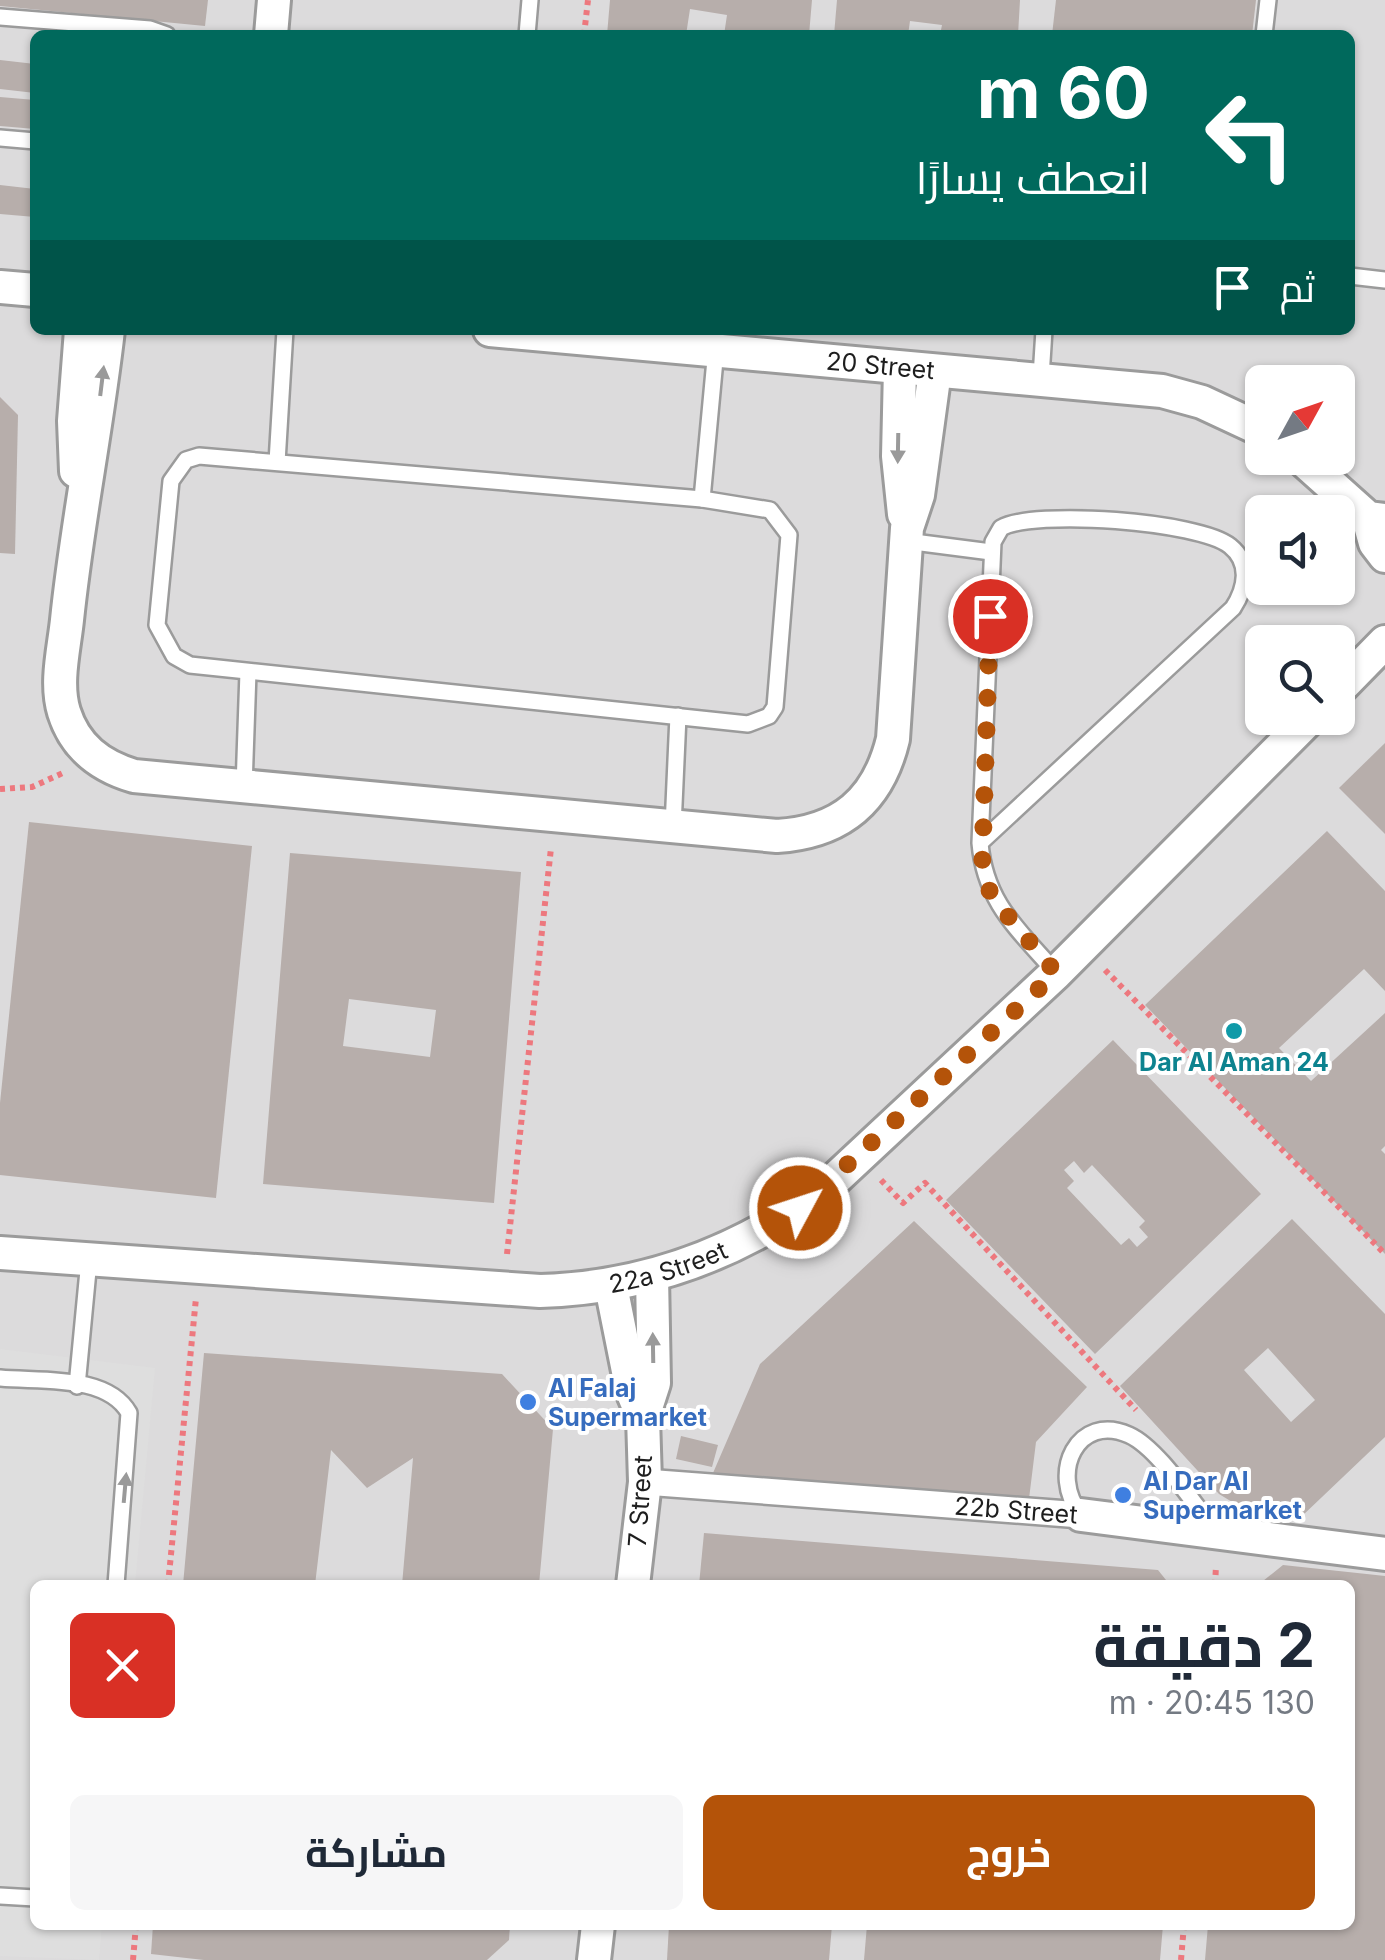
<!DOCTYPE html>
<html lang="ar">
<meta charset="utf-8">
<style>
:root{--surface:#fff;--page:#f6f6f7;--text:#1f2937;--muted:#747a83;--accent:#b45309}
body{margin:0;font-family:Inter,Cairo,sans-serif;background:var(--page);color:var(--text);direction:rtl;height:100vh;display:flex;flex-direction:column;font-size:38px;white-space:nowrap}
*{box-sizing:border-box;margin:0}
p{font-size:32px;color:var(--muted)}
.icon{flex:none;width:55px;height:55px;fill:none;stroke:currentColor;stroke-width:2;stroke-linecap:round;stroke-linejoin:round}
.map{position:relative;flex:1;overflow:hidden;direction:ltr}
.details{position:absolute;left:30px;top:1580px;width:1325px;height:350px;display:flex;flex-direction:column;background:var(--surface);border-radius:15px;box-shadow:0 2px 8px #0004;direction:rtl}
.details>*{flex:none}
.top-card{position:absolute;left:30px;top:30px;width:1325px;height:305px;border-radius:15px;box-shadow:0 2px 8px #0004;direction:rtl;background:#00695c;color:#fff;overflow:hidden}
.needle{width:65px;rotate:50deg}
.fabs{position:absolute;left:1245px;top:365px;display:grid;gap:20px}
.fabs a{display:grid;place-items:center;width:110px;height:110px;border-radius:15px;background:var(--surface);box-shadow:0 2px 8px #0004;font-size:50px}
.pin{position:absolute;display:grid;place-items:center;width:85px;height:85px;color:#fff;margin:-42px;border:5px solid #fff;border-radius:50%;box-shadow:0 2px 10px #0007}
.me{position:absolute;width:110px;margin:-55px;rotate:50deg;stroke-linejoin:round;filter:drop-shadow(0 0 8px #0008)}
.turn{display:flex;align-items:center;gap:35px;height:210px;padding:0 40px;font-size:45px}
.turn .icon{width:130px;height:130px;stroke-width:2.5}
.turn b{display:block;font-size:70px;line-height:85px}
.then{display:flex;align-items:center;height:95px;padding:0 40px;background:#0003;gap:20px;font-size:38px}
.round{display:grid;place-items:center;flex:none;width:105px;height:105px;border-radius:15px;background:var(--page)}
.head{display:flex;align-items:center;justify-content:space-between;height:170px;padding:0 40px}
h1{font-size:60px;font-weight:700;line-height:75px}
.primary-button{display:flex;gap:20px;margin-top:auto;padding:20px 40px}
.primary-button a{flex:1;height:115px;border-radius:15px;background:var(--accent);color:#fff;font-size:40px;font-weight:700;line-height:115px;text-align:center}
.primary-button a+a{background:var(--page);color:var(--text)}
.map>svg:first-child{display:block}
.residential{fill:#dcdbdc;fill-rule:evenodd}
.parking{fill:#dedede}
.building{fill:#b7aeab;fill-rule:evenodd}
.lines{fill:none;stroke-linecap:round;stroke-linejoin:round}
.service-casing{stroke:#9b9b9b;stroke-width:20}
.pedestrian-casing{stroke:#9b9b9b;stroke-width:30}
.minor-casing{stroke:#9b9b9b;stroke-width:38}
.path{stroke:#ed787e;stroke-width:6;stroke-dasharray:5 5;stroke-linecap:butt}
.service{stroke:#fff;stroke-width:15}
.pedestrian{stroke:#fff;stroke-width:25}
.minor{stroke:#fff;stroke-width:32}
.oneway{fill:#9a9a9a}
.route{stroke:#b45309;stroke-width:18;stroke-dasharray:0 32.4}
.culture-dot{fill:#0f9aa8;stroke:#fff;stroke-width:4}
.shop-dot{fill:#3f7fe0;stroke:#fff;stroke-width:4}
.labels{text-anchor:middle;dominant-baseline:central;stroke-width:8;stroke-linejoin:round;paint-order:stroke}
.street-label{font-size:25px;fill:#1e1e1e;stroke:#fff}
.culture-label{font-size:25px;font-weight:bold;fill:#0d838f;stroke:#fff}
.shop-label{font-size:25px;font-weight:bold;fill:#366cbe;stroke:#fff;text-anchor:start}
</style>
<div class="map">
<svg width="1385" height="1960" viewBox="0 0 1385 1960">
<rect width="100%" height="100%" fill="#eeeae5"/>
<path class="residential" d="M0,0H1385V1960H0ZM35,35H1350V330H35ZM1262,382H1338V458H1262ZM1262,512H1338V588H1262ZM1262,642H1338V718H1262ZM35,1585H1350V1925H35Z"/>
<path class="parking" d="M0,1349L155,1368L135,1585H35V1925H102L99,1960L0,1956Z"/>
<g class="building">
<path d="M0,0H208L205,26L0,6Z"/>
<path d="M610,0H812L809,35H724L727,15L690,9L686,35H607Z"/>
<path d="M837,0H1020L1018,35H940L942,25L910,21L908,35H834Z"/>
<path d="M1056,0H1256L1252,35H1052Z"/>
<path d="M0,60L35,64V93L0,89Z"/>
<path d="M0,97L35,100V129L0,126Z"/>
<path d="M0,185L35,189V217L0,214Z"/>
<path d="M0,397L18,415L15,554L0,553Z"/>
<path d="M1385,743V834L1339,788Z"/>
<path d="M29,822L252,846L216,1198L0,1175V1103Z"/>
<path d="M1327,831L1385,891V991L1364,969L1279,1048L1311,1081L1385,1013V1146L1381,1150L1385,1154V1254L1145,1005Z"/>
<path d="M290,853L521,872L494,1203L263,1184ZM349,999L436,1010L430,1057L343,1046Z"/>
<path d="M1113,1040L1261,1194L1095,1354L946,1200ZM1074,1161L1084,1173L1092,1165L1145,1221L1139,1227L1148,1237L1137,1247L1129,1238L1121,1245L1067,1188L1074,1181L1064,1170Z"/>
<path d="M1292,1219L1385,1314V1437L1301,1517L1242,1508L1219,1494L1120,1386ZM1268,1348L1315,1400L1291,1422L1244,1370Z"/>
<path d="M914,1221L1087,1387L1036,1442L1028,1507L710,1480L760,1364Z"/>
<path d="M204,1353L502,1374L553,1429L539,1585H402L413,1458L367,1488L331,1450L315,1585H183Z"/>
<path d="M681,1436L718,1445L712,1467L676,1459Z"/>
<path d="M704,1533L1158,1570L1170,1585H699Z"/>
<path d="M1283,1565L1385,1576V1960H1205L1208,1925H1350V1585H1258Z"/>
<path d="M153,1925H510L509,1940L487,1960H204L151,1954Z"/>
<path d="M669,1925H832L829,1960H667Z"/>
<path d="M867,1925H1163L1160,1960H864Z"/>
</g>
<g class="lines">
<g class="service-casing">
<g id="service">
<path d="M0,17L150,29L167,35"/>
<path d="M527,35L530,0"/>
<path d="M1264,35L1268,0"/>
<path d="M0,138L35,141"/>
<path d="M1350,276L1385,280"/>
<path d="M1041,377L1044,330"/>
<path d="M199,456L702,499L770,510L789,535L775,707L769,716L748,724L190,665L174,656L157,625L171,481L186,460Z"/>
<path d="M277,462L285,330"/>
<path d="M702,499L716,349"/>
<path d="M906,541L991,552"/>
<path d="M244,787L248,672"/>
<path d="M673,827L678,716"/>
<path d="M980,843L1233,608C1246,588 1251,563 1230,546C1199,521 1033,509 1001,528L993,542L980,843C985,903 1019,930 1056,973"/>
<path d="M0,1378C40,1382 107,1374 129,1413L116,1585"/>
<path d="M77,1386L89,1260"/>
<path d="M1081,1515C1048,1473 1078,1412 1129,1435C1158,1448 1192,1502 1213,1527"/>
<path d="M0,1896L35,1898"/>
</g>
</g>
<g class="pedestrian-casing">
<g id="pedestrian">
<path id="s1" d="M645,1482L1081,1515"/>
</g>
</g>
<g class="minor-casing">
<g id="minor">
<path d="M271,35L274,0"/>
<path d="M0,287L35,290"/>
<path d="M108,330C97,428 77,522 67,620C64,649 55,683 64,712C75,747 100,766 134,776L777,836C841,832 878,801 893,739L907,528L918,495L935,371"/>
<path id="s2" d="M490,330L1162,391L1202,402L1262,430"/>
<path d="M900,368L898,456L904,514"/>
<path d="M1301,458L1368,518L1385,520"/>
<path d="M76,471L74,421L81,330"/>
<path d="M1368,518L1375,543L1385,556"/>
<path d="M1338,690L1385,642"/>
<path id="s3" d="M0,1253L540,1291C644,1288 735,1255 819,1194L1056,973L1310,718"/>
<path d="M611,1286L632,1391L643,1417L645,1482L633,1585"/>
<path d="M643,1417L654,1383L652,1276"/>
<path d="M1081,1515L1385,1554"/>
<path d="M594,1960L598,1925"/>
</g>
</g>
<g class="path">
<path d="M584,35L588,0"/>
<path d="M0,789L32,787L65,772"/>
<path d="M1105,970L1385,1254"/>
<path d="M881,1180L903,1203L925,1183L1136,1410"/>
<path d="M507,1254L551,848"/>
<path d="M168,1585L196,1298"/>
<path d="M1215,1585L1216,1566"/>
<path d="M133,1960L136,1925"/>
<path d="M1181,1960L1184,1925"/>
</g>
<use href="#service" class="service"/>
<use href="#pedestrian" class="pedestrian"/>
<use href="#minor" class="minor"/>
</g>
<defs><path id="oneway-solid" d="M-6-.8H1V-3.2L6.5 0L1 3.2V.8H-6Z" transform="scale(2.5)"/></defs>
<g class="oneway">
<use href="#oneway-solid" transform="translate(102 381) rotate(-83)"/>
<use href="#oneway-solid" transform="translate(898 448) rotate(91)"/>
<use href="#oneway-solid" transform="translate(653 1348) rotate(-91)"/>
<use href="#oneway-solid" transform="translate(125 1488) rotate(-85)"/>
</g>
<g class="lines">
<path class="route" d="M800,1208L1056,973L992,897L982,871L990,616"/>
</g>
<circle class="culture-dot" cx="1234" cy="1031" r="10"/>
<g class="shop-dot">
<circle cx="528" cy="1402" r="10"/>
<circle cx="1123" cy="1495" r="10"/>
</g>
<g class="labels">
<g class="street-label">
<text stroke="none"><textPath href="#s2" startOffset="392">20 Street</textPath></text>
<text stroke="none"><textPath href="#s3" startOffset="672">22a Street</textPath></text>
<text transform="translate(640 1501) rotate(-86)">7 Street</text>
<text stroke="none"><textPath href="#s1" startOffset="372">22b Street</textPath></text>
</g>
<g class="culture-label">
<text x="1234" y="1062">Dar Al Aman 24</text>
</g>
<g class="shop-label">
<text x="548" y="1388">Al Falaj<tspan x="548" dy="29">Supermarket</tspan></text>
<text x="1143" y="1481">Al Dar Al<tspan x="1143" dy="29">Supermarket</tspan></text>
</g>
</g>
</svg>
<div class="fabs">
<a><svg class="needle" viewBox="-14 -14 28 28"><path d="M0-13l5 13h-10z" fill="#e53935"/><path d="M0 13l5-13h-10z" fill="#747a83"/></svg></a>
<a><svg class="icon" aria-label="sound" viewBox="0 0 24 24"><path d="M4 9h4l5-4v14l-5-4H4zM17 9q2 3 0 6"/></svg></a>
<a><svg class="icon" aria-label="search" viewBox="0 0 24 24"><circle cx="10" cy="10" r="6"/><path d="M15 15l6 6"/></svg></a>
</div>
<div class="pin" style="left:990px;top:616px;background:#d93025"><svg class="icon" aria-label="arrive" viewBox="0 0 24 24"><path d="M6 21V4h12l-3 4 3 4H6"/></svg></div>
<svg class="me" style="left:800px;top:1208px" viewBox="-20 -20 40 40"><circle r="17" fill="#b45309" stroke="#fff" stroke-width="3"/><path d="M0-11L8 9 0 5-8 9z" fill="#fff"/></svg>
<div class="top-card">
<div class="turn"><svg class="icon" aria-label="left" viewBox="0 0 24 24"><path d="M17 20v-9H6M10 6l-5 5 5 5"/></svg><div><b>60 m</b>انعطف يسارًا</div></div>
<div class="then">ثم<svg class="icon" aria-label="arrive" viewBox="0 0 24 24"><path d="M6 21V4h12l-3 4 3 4H6"/></svg></div>
</div>
<section class="details">
<div class="head"><div><h1>2 دقيقة</h1><p>130 m · 20:45</p></div><a class="round" style="background:#d93025;color:#fff"><svg class="icon" aria-label="close" viewBox="0 0 24 24"><path d="M6 6l12 12M18 6L6 18"/></svg></a></div>
<div class="primary-button"><a>خروج</a><a>مشاركة</a></div>
</section>
</div>
